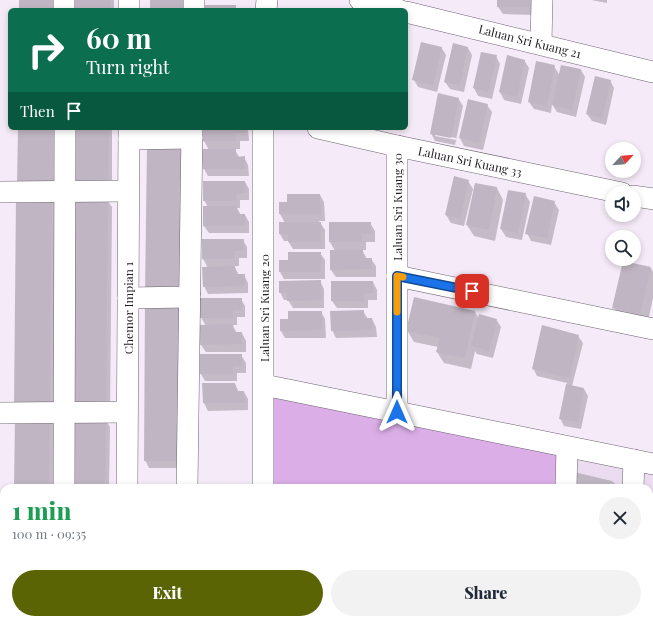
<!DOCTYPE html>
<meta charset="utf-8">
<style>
:root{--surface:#fff;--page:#f2f2f3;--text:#1f2937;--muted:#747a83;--accent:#5a6404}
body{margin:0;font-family:"Playfair Display",serif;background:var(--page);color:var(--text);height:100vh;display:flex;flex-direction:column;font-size:15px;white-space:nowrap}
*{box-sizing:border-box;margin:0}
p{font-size:13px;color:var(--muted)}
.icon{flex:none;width:22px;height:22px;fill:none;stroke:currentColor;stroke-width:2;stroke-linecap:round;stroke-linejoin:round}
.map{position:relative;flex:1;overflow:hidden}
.details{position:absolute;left:0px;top:484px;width:653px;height:140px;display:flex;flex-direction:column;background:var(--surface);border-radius:12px 12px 0 0;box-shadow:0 2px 6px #0003}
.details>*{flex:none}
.hud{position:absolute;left:8px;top:8px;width:400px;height:122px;border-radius:6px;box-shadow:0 2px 6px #0003;background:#0b6e4f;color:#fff;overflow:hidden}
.needle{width:26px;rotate:64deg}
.tools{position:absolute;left:605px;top:142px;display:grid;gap:8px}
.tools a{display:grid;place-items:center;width:36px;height:36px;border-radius:50%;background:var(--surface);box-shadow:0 2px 6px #0003;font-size:20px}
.pin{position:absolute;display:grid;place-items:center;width:34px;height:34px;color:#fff;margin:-17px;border-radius:8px;box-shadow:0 2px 6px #0006}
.me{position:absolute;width:44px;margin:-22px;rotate:0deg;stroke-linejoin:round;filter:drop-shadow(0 0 3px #0008)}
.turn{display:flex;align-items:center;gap:14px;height:84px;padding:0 12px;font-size:18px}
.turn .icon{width:52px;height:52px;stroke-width:2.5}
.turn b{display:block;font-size:28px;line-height:34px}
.then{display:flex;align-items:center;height:38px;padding:0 12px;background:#0003;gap:8px;font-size:15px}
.round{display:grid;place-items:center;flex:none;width:42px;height:42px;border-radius:21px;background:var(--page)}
.head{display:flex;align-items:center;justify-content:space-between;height:68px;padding:0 12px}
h1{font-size:24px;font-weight:800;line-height:30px;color:#1e9e55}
.cta{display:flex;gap:8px;margin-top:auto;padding:8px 12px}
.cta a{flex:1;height:46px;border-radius:24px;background:var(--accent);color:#fff;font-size:16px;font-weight:800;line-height:46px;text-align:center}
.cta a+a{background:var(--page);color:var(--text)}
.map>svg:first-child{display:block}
.built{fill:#ecdcf0}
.green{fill:#dbaee7}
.shadow{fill:#0003;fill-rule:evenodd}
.building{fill:#c0b6c3}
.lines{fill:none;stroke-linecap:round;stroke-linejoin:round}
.minor-casing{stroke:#6c636f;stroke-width:22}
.minor{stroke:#fff;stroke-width:21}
.route-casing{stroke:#114b97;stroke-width:10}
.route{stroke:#1a73e8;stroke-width:7}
.slow{stroke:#f59e0b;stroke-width:7}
.labels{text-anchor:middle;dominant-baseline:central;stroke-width:3;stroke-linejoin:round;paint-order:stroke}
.street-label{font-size:12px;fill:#211d22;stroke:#fff}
</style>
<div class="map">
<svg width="653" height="624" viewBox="0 0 653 624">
<rect width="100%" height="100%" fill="#f5eaf8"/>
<path class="built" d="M566,448L653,466L651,593H649V488H566Z"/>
<path class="green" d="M272,397L559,454V488H271Z"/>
<g class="shadow">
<rect x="75" y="0" width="39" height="10"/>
<path d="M498,0H535V15L503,14L498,7Z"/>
<path d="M591,0H607V3Z"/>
<path d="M453,45L468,48L472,55L464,92L450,89L445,82Z"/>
<path d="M441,47L446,55L437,92L418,87L414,80Z"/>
<path d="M496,56L500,64L492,99L478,96L474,88Z"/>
<path d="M524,60L529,68L521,104L504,100L500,92Z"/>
<path d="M554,66L560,76L562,66L581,70L585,77L576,117L557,112L552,104L551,113L534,109L529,102Z"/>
<path d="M610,80L614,88L606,125L592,121L587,114Z"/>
<path d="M458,98L463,106L455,145L435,141L431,133ZM435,134L456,138V140L435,136Z"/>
<path d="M487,105L492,112L483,150L464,146L460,138Z"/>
<path d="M19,128H57L56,194Z"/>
<path d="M74,128H112V194Z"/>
<path d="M204,128H248L249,141H240V149H234L240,158L244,157L248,165L249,176H208L204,169L209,150L204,141Z"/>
<path d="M468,181L473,189L464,226L451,223L446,215Z"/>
<path d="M245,182L249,189V200H240V208H237L241,215H245L249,222V233H209L204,226L208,207L204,200Z"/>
<path d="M475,184L497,188L503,200L495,241L474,236L467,225Z"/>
<path d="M525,194L530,202L522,240L506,237L501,229Z"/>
<path d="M320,195L324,202L325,221H319L325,230V249H293L288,241H284L280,234L285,223L280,214V203H288Z"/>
<path d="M51,198L56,206L53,414H20Z"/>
<path d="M107,200L112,207L110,416L68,408Z"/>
<path d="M554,202L559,210L551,245L531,241L527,233Z"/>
<path d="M330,223H370L375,231V242H366V250H362L367,259H371L376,266V277H336L331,270L335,251L330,242Z"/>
<path d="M243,240L247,247V258H239V266H234L239,275H244L248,283V293L208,294L204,286L208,268L203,259Z"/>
<path d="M320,253L325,260V279H284L280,272L289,261Z"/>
<path d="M651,268L653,272V298L647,326L620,320L614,308Z"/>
<path d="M320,281L324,289V308H293L288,300H284L280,292Z"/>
<path d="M373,282L377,290V300H368V308H337L332,301Z"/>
<path d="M241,299L245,306V317H237V325H232L237,333H242L246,341V352H206L201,345L206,326L201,317Z"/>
<path d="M146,303L183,468H149L145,460Z"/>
<path d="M363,311L368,319H372L376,327L377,337L336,338L332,330Z"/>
<path d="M321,312L325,319L326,338H285L281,331L289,320Z"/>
<path d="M475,312L479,319H496L501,327L493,358L477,354L475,351L471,369L444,363L437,352L438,347L414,342L407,330Z"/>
<path d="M578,336L583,343L572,386L584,389L588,396L581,429L564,426L560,418L567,383L537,376L533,368Z"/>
<path d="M241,355L246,363V373H237V381H205L201,374Z"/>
<path d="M203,384H235L239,392H244L248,399V410L208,411L204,403Z"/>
<path d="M49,418L54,425L53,488H15Z"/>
<path d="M105,419L110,427L109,488H70Z"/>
<path d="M201,620H236V624H203Z"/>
</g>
<g class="building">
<rect x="19" y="0" width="36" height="10"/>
<rect x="74" y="0" width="36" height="10"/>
<rect x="150" y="0" width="34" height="10"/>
<rect x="497" y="0" width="34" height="7"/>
<rect x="203" y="5" width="33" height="5"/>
<path d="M421,42L442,47L433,85L412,80Z"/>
<path d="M453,43L468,47L460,85L444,82Z"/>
<path d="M481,52L497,55L488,92L473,88Z"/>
<path d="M507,55L525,60L517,97L499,92Z"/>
<path d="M536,61L555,65L547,106L528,102Z"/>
<path d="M561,65L581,69L572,110L552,105Z"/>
<path d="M595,76L611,80L602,118L586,114Z"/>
<path d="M438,93L459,98L451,138L430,134Z"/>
<path d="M468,99L488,104L479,143L459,138Z"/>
<path d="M18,128H53V187L17,186Z"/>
<path d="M73,128H109L108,187H72Z"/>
<path d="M203,128H245V133H236V141H203Z"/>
<path d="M147,146H182L181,294H145Z"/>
<path d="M202,149H236V157L245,156V169H203Z"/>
<path d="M454,176L469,180L460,219L445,215Z"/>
<path d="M203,181H245V193H237L236,201H203Z"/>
<path d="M475,183L497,187L489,230L466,225Z"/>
<path d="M508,190L526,193L518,233L500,229Z"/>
<path d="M287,194H320L321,214H279V202H287Z"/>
<path d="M534,196L555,201L547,238L525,234Z"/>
<path d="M16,197H52L50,407L14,406Z"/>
<path d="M69,198L108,199L106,409L67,408Z"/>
<path d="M203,206H237V214H245V226H203Z"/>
<path d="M279,222H321V242H288V234H279Z"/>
<path d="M329,222H371V234H362V242H329Z"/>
<path d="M202,239H244L243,251H235V259H202Z"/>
<path d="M330,250H363V258H372V269L330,270Z"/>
<path d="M288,252H321V272H279V260H288Z"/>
<path d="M623,261L651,267L640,315L612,308Z"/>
<path d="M235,266L236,274H245V286L203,287L202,267Z"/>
<path d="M321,280V300L287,301V293H279V281Z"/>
<path d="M331,281H373V293H364V301H331Z"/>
<path d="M414,297L475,311L465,358L436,352L440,338L406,331Z"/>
<path d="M200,298H242V310H233V318H200Z"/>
<path d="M145,302L180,303L179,461H144Z"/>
<path d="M364,310V318H372L373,330L331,331L330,311Z"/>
<path d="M288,311H322V330L280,331V319H288Z"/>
<path d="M479,314L497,319L489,351L471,346Z"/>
<path d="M233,324L234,332H242V344L200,345V325Z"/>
<path d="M542,325L579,335L569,378L532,369Z"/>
<path d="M200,354H242V366H233V374H200Z"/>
<path d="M202,383H235L236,391H244L245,403H203Z"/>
<path d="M566,384L584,388L578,422L559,419Z"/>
<path d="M15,416L50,417L49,488H14Z"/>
<path d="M69,417L106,418L105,488H69Z"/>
<path d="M570,471L612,481L619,488H570Z"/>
</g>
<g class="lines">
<g class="minor-casing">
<g id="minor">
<path d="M64,0V10"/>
<path d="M360,0L399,10"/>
<path d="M129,10V0"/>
<path d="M194,10V0"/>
<path d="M266,10L267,0"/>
<path d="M406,12L653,72"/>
<path d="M541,43L542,0"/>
<path d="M263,128V488"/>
<path d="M318,128L397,146L622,193"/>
<path d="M129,139L192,138"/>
<path d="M397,146V412"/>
<path d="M0,192L128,191"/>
<path d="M634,196L653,199"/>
<path d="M397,276L653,329"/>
<path d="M128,298L190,297"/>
<path d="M264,385L653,464"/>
<path d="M0,413L127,412"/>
<path d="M64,488L65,128"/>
<path d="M127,488L129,128"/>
<path d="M187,488L192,128"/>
<path d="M566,488L567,447"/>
<path d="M633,488L634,460"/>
<path d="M261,624L262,620"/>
<path d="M564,624V620"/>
</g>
</g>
<use href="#minor" class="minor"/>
</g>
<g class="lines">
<g class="route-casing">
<path id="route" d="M397,412V276L472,291"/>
</g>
<use href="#route" class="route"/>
<path class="slow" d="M397,312V276L403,277"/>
</g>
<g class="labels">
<g class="street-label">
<text transform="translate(530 41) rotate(14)">Laluan Sri Kuang 21</text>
<text transform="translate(470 161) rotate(12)">Laluan Sri Kuang 33</text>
<text transform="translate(397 207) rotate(-90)">Laluan Sri Kuang 30</text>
<text transform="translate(128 308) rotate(-90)">Chemor Impian 1</text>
<text transform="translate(264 308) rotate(-90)">Laluan Sri Kuang 20</text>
</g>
</g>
</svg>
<div class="tools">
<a><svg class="needle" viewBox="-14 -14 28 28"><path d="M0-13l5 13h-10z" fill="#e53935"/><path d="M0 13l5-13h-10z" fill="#747a83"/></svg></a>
<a><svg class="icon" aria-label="sound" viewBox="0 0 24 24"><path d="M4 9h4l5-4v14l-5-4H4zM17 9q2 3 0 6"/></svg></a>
<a><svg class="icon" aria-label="search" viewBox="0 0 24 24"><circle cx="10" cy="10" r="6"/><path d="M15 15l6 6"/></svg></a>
</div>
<div class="pin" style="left:472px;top:291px;background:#d93025"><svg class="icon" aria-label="arrive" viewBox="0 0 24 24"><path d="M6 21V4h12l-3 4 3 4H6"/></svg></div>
<svg class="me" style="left:397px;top:412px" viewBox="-20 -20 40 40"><path d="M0-17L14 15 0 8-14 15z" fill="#1a73e8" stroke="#fff" stroke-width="4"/></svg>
<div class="hud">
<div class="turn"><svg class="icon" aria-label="right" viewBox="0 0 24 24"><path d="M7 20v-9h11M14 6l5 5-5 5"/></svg><div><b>60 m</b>Turn right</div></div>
<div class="then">Then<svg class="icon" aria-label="arrive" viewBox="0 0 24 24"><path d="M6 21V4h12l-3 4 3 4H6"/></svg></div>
</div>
<section class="details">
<div class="head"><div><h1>1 min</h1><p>100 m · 09:35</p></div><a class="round"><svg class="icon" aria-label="close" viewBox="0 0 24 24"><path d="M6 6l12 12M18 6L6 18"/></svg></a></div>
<div class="cta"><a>Exit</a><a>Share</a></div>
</section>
</div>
